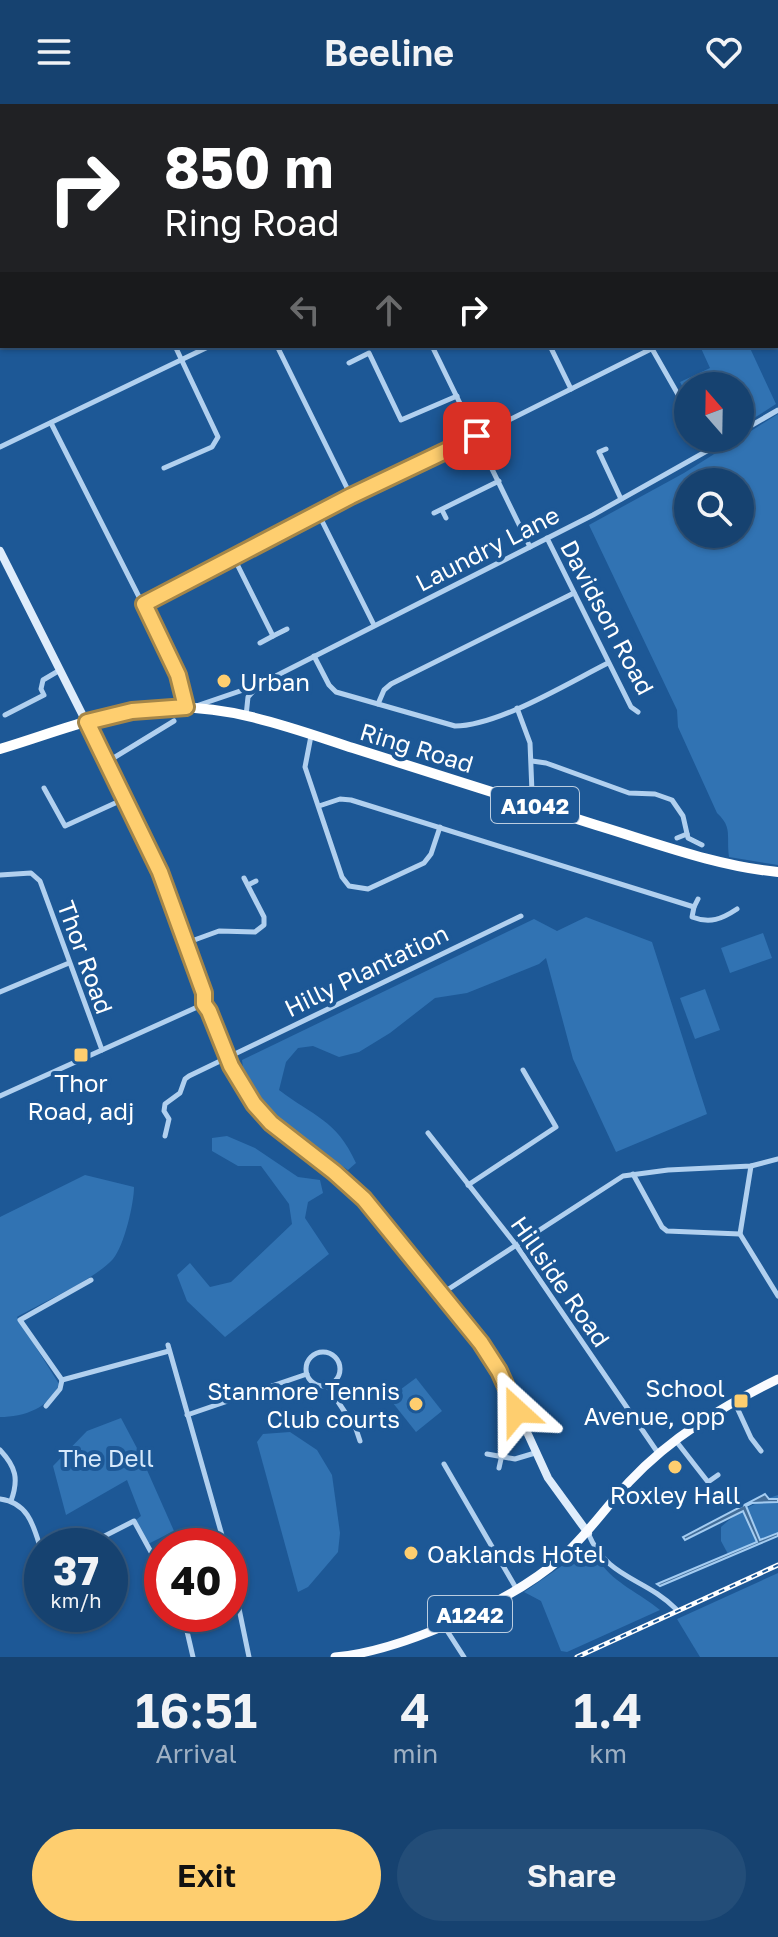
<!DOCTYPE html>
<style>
:root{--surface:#164270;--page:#234d78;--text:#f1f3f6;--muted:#9eb0c3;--line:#355b83;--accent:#fece6f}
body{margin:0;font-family:"Golos Text",sans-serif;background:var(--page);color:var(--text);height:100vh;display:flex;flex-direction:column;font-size:30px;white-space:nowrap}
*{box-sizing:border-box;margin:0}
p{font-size:26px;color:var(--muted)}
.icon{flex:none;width:44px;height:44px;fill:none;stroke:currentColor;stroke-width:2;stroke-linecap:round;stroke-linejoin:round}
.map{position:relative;height:1553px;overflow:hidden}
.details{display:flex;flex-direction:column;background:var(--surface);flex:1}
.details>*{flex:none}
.guide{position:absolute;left:0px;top:0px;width:778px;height:244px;box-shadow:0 2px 6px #0004,0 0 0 2px var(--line);background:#202124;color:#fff;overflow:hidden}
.needle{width:52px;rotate:340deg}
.buttons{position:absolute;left:674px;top:268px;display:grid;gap:16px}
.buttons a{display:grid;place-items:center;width:80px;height:80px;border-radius:50%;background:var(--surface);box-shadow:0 2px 6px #0004,0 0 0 2px var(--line);font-size:40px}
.speed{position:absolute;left:24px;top:1424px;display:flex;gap:16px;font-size:40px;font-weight:700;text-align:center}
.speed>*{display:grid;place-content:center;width:104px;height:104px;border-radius:50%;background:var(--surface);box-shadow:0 2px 6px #0004,0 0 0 2px var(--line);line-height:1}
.speed small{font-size:20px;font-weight:400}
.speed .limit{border:12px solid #d22;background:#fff;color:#111}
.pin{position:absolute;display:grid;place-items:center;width:68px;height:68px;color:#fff;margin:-34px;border-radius:16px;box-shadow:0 4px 12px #0006}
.me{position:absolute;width:88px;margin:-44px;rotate:336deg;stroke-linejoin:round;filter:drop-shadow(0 0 6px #0008)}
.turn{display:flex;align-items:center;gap:28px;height:168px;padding:0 32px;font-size:36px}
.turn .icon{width:104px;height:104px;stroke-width:2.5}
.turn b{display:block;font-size:56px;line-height:68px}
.lanes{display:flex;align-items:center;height:76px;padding:0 32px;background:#0003;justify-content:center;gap:40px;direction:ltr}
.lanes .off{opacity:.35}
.eta{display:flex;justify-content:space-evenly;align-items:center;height:136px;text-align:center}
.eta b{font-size:48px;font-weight:600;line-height:56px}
.primary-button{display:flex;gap:16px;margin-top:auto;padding:16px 32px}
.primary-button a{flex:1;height:92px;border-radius:48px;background:var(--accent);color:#111;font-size:32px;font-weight:600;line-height:92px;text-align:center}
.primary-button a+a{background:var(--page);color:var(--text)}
header{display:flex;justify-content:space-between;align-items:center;height:104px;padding:0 32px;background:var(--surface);font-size:36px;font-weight:600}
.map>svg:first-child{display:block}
.green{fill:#3173b3;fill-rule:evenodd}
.water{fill:#436d98;stroke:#a4ccf1;stroke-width:2}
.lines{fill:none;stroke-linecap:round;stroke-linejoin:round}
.street{stroke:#b1d0ef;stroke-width:5}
.secondary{stroke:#deecfb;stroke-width:8}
.primary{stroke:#f9fbff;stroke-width:9}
.highway{stroke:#fff;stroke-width:10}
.rail-casing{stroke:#fff;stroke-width:5}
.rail{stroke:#1d5896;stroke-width:2;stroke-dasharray:6;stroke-linecap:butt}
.route-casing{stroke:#a58648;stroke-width:20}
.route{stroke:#fece6f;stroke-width:14}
.poi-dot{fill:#fece6f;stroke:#1d5896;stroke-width:3}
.labels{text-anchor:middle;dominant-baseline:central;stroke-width:8;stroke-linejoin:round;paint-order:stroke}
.shield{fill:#1d5896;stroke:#bbcde0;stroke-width:2}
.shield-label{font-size:22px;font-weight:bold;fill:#fff}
.street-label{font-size:24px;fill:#fff;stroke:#1d5896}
.poi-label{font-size:24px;fill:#fff;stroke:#1d5896;text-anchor:start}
.park-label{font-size:24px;fill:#d7e9fb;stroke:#1d5896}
</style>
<header><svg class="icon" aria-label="menu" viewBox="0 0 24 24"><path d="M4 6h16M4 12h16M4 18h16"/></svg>Beeline<svg class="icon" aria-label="heart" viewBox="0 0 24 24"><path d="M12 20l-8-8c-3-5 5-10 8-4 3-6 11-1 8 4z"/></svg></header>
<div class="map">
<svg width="778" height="1553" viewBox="0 0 778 1553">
<rect width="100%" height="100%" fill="#1d5896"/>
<g class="green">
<path d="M700,242H749L776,300L740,323V282H688V293L680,278L710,264Z"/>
<path d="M778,310V761L729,753C726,731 733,724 717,709L678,623L677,606L589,421L684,369ZM740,378V430H688V378Z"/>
<path d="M586,813L652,838L707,1010L616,1048L573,955L546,854L539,860L467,889L435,894L390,929L359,948L339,953L313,942L298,944L286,958L279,986C314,1013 336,1015 356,1059L348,1066C311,1041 246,1005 242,956L534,815L557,827Z"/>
<path d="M763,829L772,854L730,869L721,844Z"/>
<path d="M705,885L720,926L695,935L680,894Z"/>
<path d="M227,1032L255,1044L298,1073L320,1076L323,1089L308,1098L305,1114L329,1150L225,1233L187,1197L177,1171L190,1159L210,1183L231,1178L292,1120L289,1100L261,1062H238L212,1047V1034Z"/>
<path d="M85,1071L134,1083C134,1100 124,1142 113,1155C94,1176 43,1198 17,1213L59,1280C50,1304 24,1313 0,1313V1113Z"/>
<path d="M416,1274L442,1307L416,1328L389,1294Z"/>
<path d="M121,1314L139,1348L174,1427L148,1440L136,1416L141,1412L127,1376L66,1411L53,1362L87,1327Z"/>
<path d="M290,1328L317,1346L332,1371L340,1429L338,1448L308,1483L298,1488L257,1338L263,1330Z"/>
<path d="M778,1391V1431L728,1450L721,1437V1423C738,1407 756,1398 778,1391Z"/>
<path d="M582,1448L591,1463L600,1458C615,1480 640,1489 660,1506L567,1548L561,1547L541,1497L524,1488Z"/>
<path d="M778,1469V1553H700L677,1515Z"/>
</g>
<path class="water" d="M765,1390L769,1395H778V1398L752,1399L746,1402L760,1436L778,1429V1432L660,1482L657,1480L757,1438L743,1407L685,1436L683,1433Z"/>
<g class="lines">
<g class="street">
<path d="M156,0L157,2"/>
<path d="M319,0V2"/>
<path d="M664,0L669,2"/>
<path d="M47,2L51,0"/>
<path d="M230,2L234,0"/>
<path d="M425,2L427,0"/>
<path d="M442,2L443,0"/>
<path d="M631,2L637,0"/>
<path d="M1,23H2"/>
<path d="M0,124L2,123"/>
<path d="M0,178L2,177"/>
<path d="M277,242L351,392"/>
<path d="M432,242L530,443"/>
<path d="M550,242L571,285"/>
<path d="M651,243L688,308"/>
<path d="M349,259L369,249L401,316L457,292"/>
<path d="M51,319L172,558L183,585L186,603"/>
<path d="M740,328L778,306"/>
<path d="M703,334L710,346"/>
<path d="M0,343L210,242"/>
<path d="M606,345L599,348L621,395"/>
<path d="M164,364L212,343L218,333L175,242"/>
<path d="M442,406L446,414"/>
<path d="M318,409L374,521"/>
<path d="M434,409L499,377"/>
<path d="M547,434L631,603L638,608"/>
<path d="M234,454L273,532L287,525"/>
<path d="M144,500L351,392L477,332L651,245"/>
<path d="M260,539L273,532"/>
<path d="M314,552L329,581L336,588L455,622C498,622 568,579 608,559"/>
<path d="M378,600L384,586L391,580L574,489"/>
<path d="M199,601L258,581L593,411L730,334"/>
<path d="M517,604L530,639L532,688"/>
<path d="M5,611L44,591L41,585L43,576L60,566"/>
<path d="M246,612L248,593L255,585"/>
<path d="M311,632L305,663L342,773L349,782L368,785L424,759L431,750L440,723"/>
<path d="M532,657L546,659L629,689L655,690L672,696L683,712L688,734L702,741"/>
<path d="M107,658L174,617"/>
<path d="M44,684L65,722L124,695"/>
<path d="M319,702L340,695L351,696L694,803L698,795"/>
<path d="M677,734L687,730"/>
<path d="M0,771L31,769L40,777L102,946"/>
<path d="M248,781L256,777"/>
<path d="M694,803L692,813C710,820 722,815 737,805"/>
<path d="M186,839L219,827L255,828L264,821V813L244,774"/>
<path d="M0,888L69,859"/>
<path d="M0,992L204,900"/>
<path d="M428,1029L516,1141L658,1349"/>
<path d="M165,1032L169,1015L164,1007L165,1000L180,989L185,975L189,972L521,812"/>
<path d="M751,1062L740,1130L778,1192"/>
<path d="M633,1070L662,1123L667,1127L740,1130"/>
<path d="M468,1081L556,1023L523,966"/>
<path d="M441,1190L623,1072L668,1066L751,1062L778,1055"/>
<path d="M168,1241L225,1442"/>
<circle cx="323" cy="1265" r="17"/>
<path d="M62,1276L20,1216L91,1176"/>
<path d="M62,1276L169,1247"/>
<path d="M327,1281L356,1325L360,1337"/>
<path d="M734,1297L751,1334L761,1347"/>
<path d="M46,1302L60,1285L62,1276"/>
<path d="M187,1311L307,1270"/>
<path d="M676,1337L708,1378L718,1371"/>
<path d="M0,1346C16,1363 19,1375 11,1397"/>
<path d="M487,1350L515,1355L535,1349"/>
<path d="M444,1360L516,1484"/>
<path d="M499,1364L501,1355"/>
<path d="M0,1395C30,1399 34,1424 42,1449"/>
<path d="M588,1429C607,1475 644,1473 676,1505"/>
<path d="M85,1442L134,1417L162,1468"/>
<path d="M230,1461L249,1553"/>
<path d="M183,1510L193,1553"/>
<path d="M444,1522L464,1553"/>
</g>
<path class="secondary" d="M0,447L142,729L160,768L204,889V900L209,907L231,962L261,1009L287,1033L356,1087L481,1239L499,1267L548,1374L588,1429"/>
<path class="primary" d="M335,1553C401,1547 511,1498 561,1454C587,1431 606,1403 629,1378C671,1333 723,1302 778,1275"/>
<path class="highway" d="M0,645C54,629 107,606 164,604C229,600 292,624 353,644C434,669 515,695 596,721C656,739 716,762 778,768"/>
<g class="rail-casing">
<path id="rail" d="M577,1553L778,1461"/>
</g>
<use href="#rail" class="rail"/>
</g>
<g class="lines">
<g class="route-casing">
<path id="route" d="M477,332L351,392L144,500L178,571L186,603L132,607L87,618L160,768L204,889V900L209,907L231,962L254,1000L271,1019L334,1068L364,1095L481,1239L499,1267L517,1307"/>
</g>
<use href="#route" class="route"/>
</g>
<g class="poi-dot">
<circle cx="224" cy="577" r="8"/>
<rect x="73" y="943" width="16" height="16" rx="4"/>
<rect x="733" y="1289" width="16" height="16" rx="4"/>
<circle cx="416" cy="1300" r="8"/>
<circle cx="675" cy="1363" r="8"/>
<circle cx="411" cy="1449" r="8"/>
</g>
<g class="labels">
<g class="shield">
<rect x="491" y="683" width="88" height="36" rx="6"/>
<rect x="428" y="1492" width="84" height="36" rx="6"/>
</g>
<g class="shield-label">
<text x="535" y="701">A1042</text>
<text x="470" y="1510">A1242</text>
</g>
<g class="street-label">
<text transform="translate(487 444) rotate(-27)">Laundry Lane</text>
<text transform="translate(608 513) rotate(62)">Davidson Road</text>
<text transform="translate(417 643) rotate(17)">Ring Road</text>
<text transform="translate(86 853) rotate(70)">Thor Road</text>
<text transform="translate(366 866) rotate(-26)">Hilly Plantation</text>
<text transform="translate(561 1177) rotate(55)">Hillside Road</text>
</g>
<g class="poi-label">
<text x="240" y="577">Urban</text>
<text x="81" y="978" text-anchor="middle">Thor<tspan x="81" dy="28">Road, adj</tspan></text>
<text x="725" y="1283" text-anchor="end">School<tspan x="725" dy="28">Avenue, opp</tspan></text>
<text x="400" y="1286" text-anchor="end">Stanmore Tennis<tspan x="400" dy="28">Club courts</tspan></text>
<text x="675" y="1390" text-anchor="middle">Roxley Hall</text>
<text x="427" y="1449">Oaklands Hotel</text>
</g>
<g class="park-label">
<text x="106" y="1353">The Dell</text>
</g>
</g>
</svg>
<div class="buttons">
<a><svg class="needle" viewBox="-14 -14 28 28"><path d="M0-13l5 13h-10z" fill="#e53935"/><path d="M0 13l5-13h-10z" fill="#9eb0c3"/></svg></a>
<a><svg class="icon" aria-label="search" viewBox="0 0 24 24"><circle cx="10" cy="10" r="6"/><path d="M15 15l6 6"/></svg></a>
</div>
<div class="speed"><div>37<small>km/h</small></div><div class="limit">40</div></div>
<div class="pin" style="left:477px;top:332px;background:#d93025"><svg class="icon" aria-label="arrive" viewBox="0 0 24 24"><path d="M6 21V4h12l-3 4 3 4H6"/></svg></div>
<svg class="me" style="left:517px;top:1307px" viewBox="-20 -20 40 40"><path d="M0-17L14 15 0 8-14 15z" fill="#fece6f" stroke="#fff" stroke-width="4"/></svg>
<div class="guide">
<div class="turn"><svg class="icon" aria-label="right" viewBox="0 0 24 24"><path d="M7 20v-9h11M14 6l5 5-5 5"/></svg><div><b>850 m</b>Ring Road</div></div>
<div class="lanes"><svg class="icon off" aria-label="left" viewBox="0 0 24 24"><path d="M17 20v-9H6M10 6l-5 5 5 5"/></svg><svg class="icon off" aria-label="ahead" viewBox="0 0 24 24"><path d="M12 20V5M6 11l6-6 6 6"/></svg><svg class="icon" aria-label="right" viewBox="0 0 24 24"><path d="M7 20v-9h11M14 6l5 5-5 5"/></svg></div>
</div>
</div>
<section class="details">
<div class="eta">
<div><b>16:51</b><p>Arrival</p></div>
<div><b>4</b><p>min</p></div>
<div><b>1.4</b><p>km</p></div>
</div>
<div class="primary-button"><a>Exit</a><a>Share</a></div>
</section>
